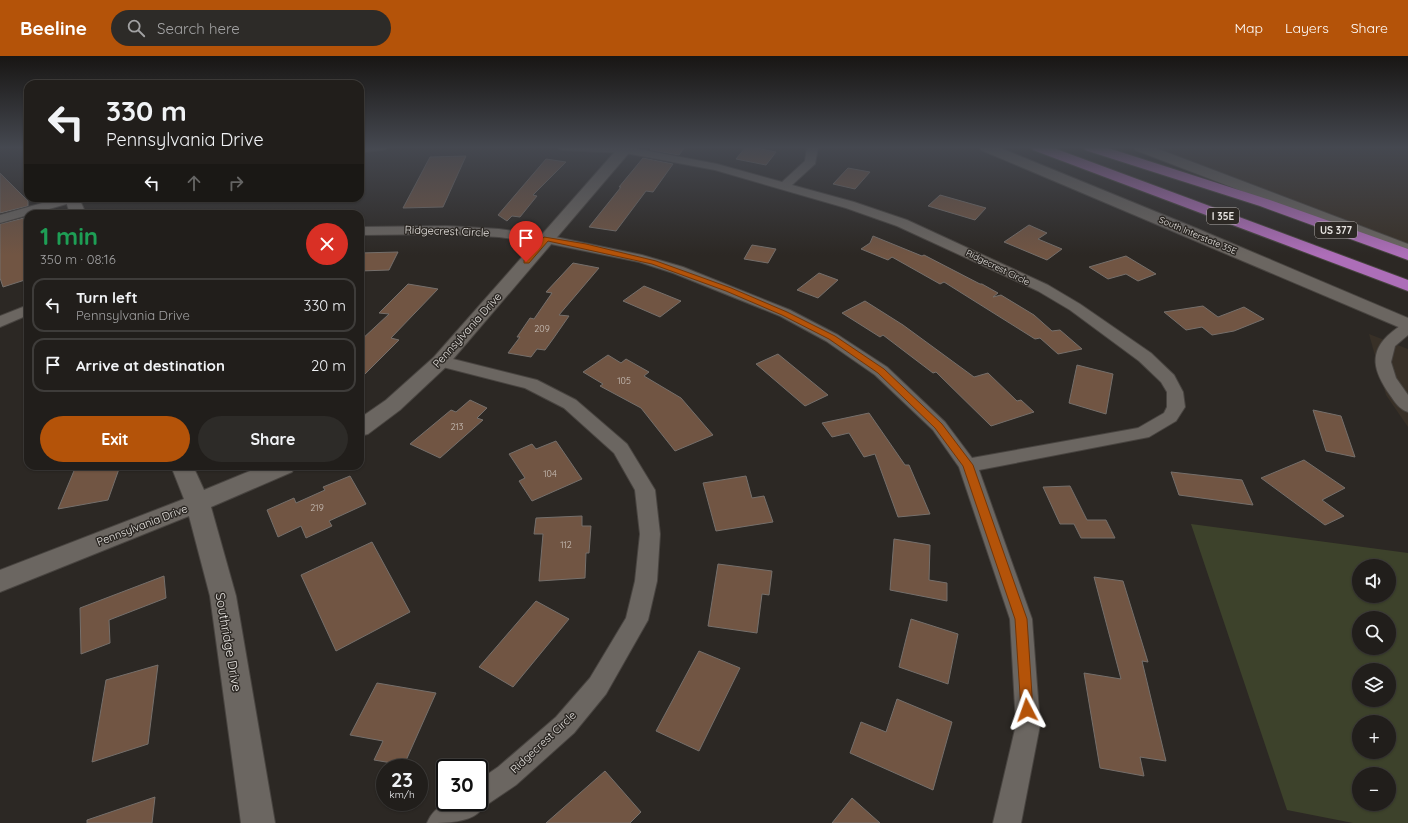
<!DOCTYPE html>
<meta charset="utf-8">
<style>
:root{--surface:#211e1b;--page:#2d2b28;--text:#f1f3f6;--muted:#a2a2a3;--line:#3e3c3a;--accent:#b45309}
body{margin:0;font-family:Quicksand,sans-serif;background:var(--page);color:var(--text);height:100vh;display:flex;flex-direction:column;font-size:15px;white-space:nowrap}
*{box-sizing:border-box;margin:0}
p{font-size:13px;color:var(--muted)}
.icon{flex:none;width:22px;height:22px;fill:none;stroke:currentColor;stroke-width:2;stroke-linecap:round;stroke-linejoin:round}
.map{position:relative;flex:1;overflow:hidden}
.drawer{position:absolute;left:24px;top:154px;width:340px;height:260px;display:flex;flex-direction:column;background:var(--surface);border-radius:12px;box-shadow:0 1px 3px #0004,0 0 0 1px var(--line)}
.drawer>*{flex:none}
.hud{position:absolute;left:24px;top:24px;width:340px;height:122px;border-radius:12px;box-shadow:0 1px 3px #0004,0 0 0 1px var(--line);background:#211e1b;color:var(--text);overflow:hidden}
.buttons{position:absolute;left:1352px;top:503px;display:grid;gap:8px}
.buttons a{display:grid;place-items:center;width:44px;height:44px;border-radius:50%;background:var(--surface);box-shadow:0 1px 3px #0004,0 0 0 1px var(--line);font-size:20px}
.speed{position:absolute;left:376px;top:703px;display:flex;gap:8px;font-size:20px;font-weight:700;text-align:center}
.speed>*{display:grid;place-content:center;width:52px;height:52px;border-radius:50%;background:var(--surface);box-shadow:0 1px 3px #0004,0 0 0 1px var(--line);line-height:1}
.speed small{font-size:10px;font-weight:400}
.speed .limit{border:2px solid #111;border-radius:6px;background:#fff;color:#111}
.pin{position:absolute;display:grid;place-items:center;width:34px;height:34px;color:#fff;margin:-41px -17px;border-radius:50% 50% 50% 0;rotate:-45deg;box-shadow:0 0 4px #0007}
.pin .icon{rotate:45deg}
.me{position:absolute;width:44px;margin:-22px;rotate:356deg;stroke-linejoin:round;filter:drop-shadow(0 0 3px #0008)}
.turn{display:flex;align-items:center;gap:14px;height:84px;padding:0 16px;font-size:18px}
.turn .icon{width:52px;height:52px;stroke-width:2.5}
.turn b{display:block;font-size:28px;line-height:34px}
.lanes{display:flex;align-items:center;height:38px;padding:0 16px;background:#0003;justify-content:center;gap:20px;direction:ltr}
.lanes .off{opacity:.35}
.round{display:grid;place-items:center;flex:none;width:42px;height:42px;border-radius:21px;background:var(--page)}
.headline{display:flex;align-items:center;justify-content:space-between;height:68px;padding:0 16px}
h1{font-size:24px;font-weight:700;line-height:30px;color:#1e9e55}
.button{display:flex;gap:8px;margin-top:auto;padding:8px 16px}
.button a{flex:1;height:46px;border-radius:24px;background:var(--accent);color:#fff;font-size:16px;font-weight:700;line-height:46px;text-align:center}
.button a+a{background:var(--page);color:var(--text)}
ul{padding:0;list-style:none}
li{display:flex;align-items:center;gap:12px;height:54px;margin:0 8px 6px;padding:0 8px;border:2px solid var(--line);border-radius:12px}
li div{flex:1}
li b{display:block;font-size:15px}
li em{font-style:normal}
header{display:flex;align-items:center;gap:24px;box-sizing:border-box;height:56px;padding:0 20px;background:var(--accent);color:#fff}
header strong{font-size:19px}
nav{display:flex;gap:22px;margin-inline-start:auto;font-size:14px}
.search{width:280px;height:36px;background:var(--page);display:flex;align-items:center;gap:10px;box-sizing:border-box;padding:0 14px;border-radius:22px;color:var(--muted);font-size:15px}
.map>svg:first-child{display:block}
.built{fill:#383027}
.green{fill:#3d422b;fill-rule:evenodd}
.building{fill:#715543;stroke:#756f6b}
.lines{fill:none;stroke-linecap:round;stroke-linejoin:round}
.minor-casing{stroke:#484440;stroke-width:2}
.tertiary-casing{stroke:#484440;stroke-width:2}
.secondary-casing{stroke:#484440;stroke-width:2}
.motorway-casing{stroke:#484440;stroke-width:2}
.minor{fill:#6b6661;fill-rule:evenodd}
.tertiary{fill:#6b6661;fill-rule:evenodd}
.secondary{fill:#6b6661;fill-rule:evenodd}
.motorway{fill:#ad6eb8;fill-rule:evenodd}
.route{fill:#b45309;stroke:#753606}
.labels{text-anchor:middle;dominant-baseline:central;stroke-width:3;stroke-linejoin:round;paint-order:stroke}
.far-street-label{font-size:9px;fill:#e8e5e2;stroke:#2c2824}
.number-label{font-size:9px;fill:#cac1ba}
.shield{fill:#2c2824;stroke:#b0aca9;stroke-width:1}
.shield-label{font-size:10px;font-weight:bold;fill:#e8e5e2}
.street-label{font-size:11px;fill:#e8e5e2;stroke:#2c2824}
.near-street-label{font-size:13px;fill:#e8e5e2;stroke:#2c2824}
</style>
<header>
<strong>Beeline</strong>
<div class="search"><svg class="icon" aria-label="search" viewBox="0 0 24 24"><circle cx="10" cy="10" r="6"/><path d="M15 15l6 6"/></svg>Search here</div>
<nav><a>Map</a><a>Layers</a><a>Share</a></nav>
</header>
<div class="map">
<svg width="1408" height="767" viewBox="0 0 1408 767">
<rect width="100%" height="100%" fill="#2c2824"/>
<g class="built">
<path d="M1152,91H1408V189L1172,98Z"/>
<path d="M1369,278L1408,293V371L1386,339Z"/>
</g>
<path class="green" d="M1191,468L1408,497V767H1353L1287,754ZM1359,510H1389V540H1359ZM1359,562H1389V592H1359ZM1359,614H1389V644H1359ZM1359,666H1389V696H1359ZM1359,718H1389V748H1359Z"/>
<g class="building">
<path d="M652,91H685L679,99L650,94Z"/>
<path d="M746,91H751L776,96L766,109L736,103Z"/>
<path d="M466,100L443,151L403,152L430,101Z"/>
<path d="M643,102L673,108L653,136L646,135L616,175L589,171L621,131H619Z"/>
<path d="M546,103L566,106L533,139L537,140L520,161L512,160L507,165L498,159Z"/>
<path d="M848,112L870,116L855,133L833,128Z"/>
<path d="M0,117L28,145V150L0,157Z"/>
<path d="M940,139L986,152L975,164L928,150Z"/>
<path d="M28,161V223L3,231L0,222V168Z"/>
<path d="M1029,169L1047,177L1038,183L1062,193L1047,204L1004,186Z"/>
<path d="M873,180L922,200L924,199L980,228H982L998,237L993,241L1001,239L1034,259L1052,275L1060,274L1082,293L1058,298L1040,282L1035,283L944,226L940,228L892,201L888,204L861,193L870,187Z"/>
<path d="M752,189L776,193L768,207L744,203Z"/>
<path d="M398,196L389,214L360,215V197Z"/>
<path d="M1126,200L1156,218L1138,225L1126,218L1108,223L1089,211Z"/>
<path d="M573,207L599,212L559,259L569,260L553,283L545,294L537,293L531,301L508,297L520,281H517L530,262L534,263L552,237L546,236Z"/>
<path d="M819,217L838,224L818,242L797,234Z"/>
<path d="M408,228L438,233L391,282L399,284L360,323V285L389,258L379,257Z"/>
<path d="M644,230L681,245L660,261L623,245Z"/>
<path d="M865,245L903,269L974,321L988,317L1017,345L1021,344L1034,356L991,370L936,316L933,317L883,279L880,281L842,257Z"/>
<path d="M1203,250L1218,261L1244,251L1264,263L1234,275L1212,279L1202,271L1186,274L1164,256Z"/>
<path d="M778,298L828,339L805,350L756,308Z"/>
<path d="M608,299L621,307L626,303L649,316L644,320L681,342L713,379L675,395L641,352L600,330L603,328L583,316Z"/>
<path d="M1077,309L1113,318L1106,358L1069,347Z"/>
<path d="M470,344L487,352L477,362L483,364L440,402L410,388L451,354L456,356Z"/>
<path d="M1313,354L1341,360L1355,401L1326,395Z"/>
<path d="M869,357L905,409H909L930,458L898,461L875,398L864,401L849,377L832,381L822,367Z"/>
<path d="M556,385L582,423L532,445L519,425L525,422L509,398L532,388L536,393Z"/>
<path d="M1304,404L1345,432L1322,444L1344,460L1325,469L1261,422Z"/>
<path d="M76,410H120L108,444L58,453Z"/>
<path d="M1171,416L1242,424L1253,449L1179,439Z"/>
<path d="M350,420L366,448L329,465L332,470L306,482L301,470L278,481L267,454L294,442L296,447L325,434L323,431Z"/>
<path d="M746,420L752,442L764,440L773,466L716,475L703,427Z"/>
<path d="M1070,430L1087,464H1106L1115,482H1081L1074,468H1060L1043,431Z"/>
<path d="M582,460V470H591L589,497H586L585,522L539,525L543,478H534L536,462Z"/>
<path d="M894,483L930,489L929,524L947,527V545L890,534Z"/>
<path d="M372,486L410,556L336,595L301,519Z"/>
<path d="M718,508L772,515L769,539L762,538L757,577L708,570Z"/>
<path d="M164,520L166,542L109,564L110,587L81,598L80,552Z"/>
<path d="M1094,521L1123,525L1148,606L1142,605L1166,705L1140,701L1144,720L1100,712L1084,617L1121,623Z"/>
<path d="M536,545L569,563L513,631L479,611Z"/>
<path d="M911,563L958,578L948,628L899,611Z"/>
<path d="M699,595L740,612L699,695L656,675Z"/>
<path d="M158,609L148,688L92,706L106,624Z"/>
<path d="M377,627L436,637L404,709L374,704L383,685L350,679Z"/>
<path d="M897,643L952,666L933,734L850,697L861,666L886,676Z"/>
<path d="M605,715L641,756L630,767H546Z"/>
<path d="M155,741L152,767H87V764Z"/>
<path d="M852,742L880,767H832Z"/>
</g>
<g class="lines">
<g class="minor-casing">
<g id="minor">
<path d="M360,91H389L384,94L360,96Z"/>
<path d="M556,91H628L717,108L782,126L805,105L807,91H818L815,108L792,129L854,146L907,164L1048,229L1080,248L1151,297L1174,319L1183,336L1185,351L1176,365L1149,381L979,414L1032,563L1040,669L1021,767H993L1016,669L1010,563L959,411L933,374L875,319L826,285L780,260L673,217L639,206L546,187L499,181L447,178L360,179V171L447,170L499,173L546,179L642,199L683,211L790,254L838,279L887,311L945,366L972,402L1138,372L1164,357L1167,351V336L1161,326L1139,305L1070,254L1038,235L897,170L846,152L715,114L625,97L561,94Z"/>
<path d="M60,142H79L77,145L0,167V159Z"/>
<path d="M28,249V259L0,271V260Z"/>
<path d="M1408,266V279L1395,290L1391,306L1396,322L1408,339V356C1399,353 1395,346 1390,339C1374,316 1367,296 1392,276C1397,272 1402,268 1408,266Z"/>
<path d="M441,300L537,324L576,344L627,388L655,434L660,478L657,525L648,564L606,638L574,677L516,729L482,752C474,767 444,767 427,767C437,743 457,746 479,746V724L498,711L556,661L590,622L626,562L635,525L640,478L635,434L614,397L564,352L525,332L435,309L433,305L435,301Z"/>
</g>
</g>
<g class="tertiary-casing">
<g id="tertiary">
<path d="M619,91H634L448,309L400,354L368,378L360,380V362L386,344L434,301Z"/>
<path d="M65,142H79L86,158H70Z"/>
<path d="M171,410H193L204,434L262,410H295L292,416L211,451L236,540L275,767H241L210,540L189,460L0,536V514L184,443Z"/>
</g>
</g>
<g class="secondary-casing">
<g id="secondary">
<path d="M979,91H998L1198,173L1408,262V275L981,94Z"/>
<path d="M1133,91H1153L1408,188V199L1135,94Z"/>
</g>
</g>
<g class="motorway-casing">
<g id="motorway">
<path d="M1031,91H1051L1408,224V235L1033,94Z"/>
<path d="M1083,91H1105L1270,144L1408,193V204L1260,150L1085,94Z"/>
</g>
</g>
<use href="#minor" class="minor"/>
<use href="#tertiary" class="tertiary"/>
<use href="#secondary" class="secondary"/>
<use href="#motorway" class="motorway"/>
</g>
<linearGradient id="sky" x2="0" y2="1"><stop stop-color="#181614"/><stop offset="0.46" stop-color="#454850"/><stop offset="1" stop-color="#454850" stop-opacity="0"/></linearGradient>
<rect width="1408" height="199" fill="url(#sky)"/>
<path class="route" d="M544,181L586,188L656,205L731,232L787,256L835,280L884,313L942,368L973,409L1027,563L1033,654L1032,658L1027,660L1023,658L1021,654L1015,563L963,410L935,372L878,317L829,283L782,259L726,235L652,208L548,185L529,207H524V204Z"/>
<g class="labels">
<g class="far-street-label">
<text transform="translate(1198 179) rotate(23)">South Interstate 35E</text>
<text transform="translate(998 211) rotate(26)">Ridgecrest Circle</text>
</g>
<g class="number-label">
<text x="542" y="272">209</text>
<text x="624" y="324">105</text>
<text x="457" y="370">213</text>
<text x="550" y="417">104</text>
<text x="317" y="451">219</text>
<text x="566" y="488">112</text>
</g>
<g class="shield">
<rect x="1207" y="152" width="32" height="16" rx="3"/>
<rect x="1315" y="166" width="42" height="16" rx="3"/>
</g>
<g class="shield-label">
<text x="1223" y="160">I 35E</text>
<text x="1336" y="174">US 377</text>
</g>
<g class="street-label">
<text transform="translate(447 175) rotate(2)">Ridgecrest Circle</text>
<text transform="translate(467 274) rotate(-48)">Pennsylvania Drive</text>
<text transform="translate(142 469) rotate(-21)">Pennsylvania Drive</text>
<text transform="translate(543 686) rotate(-43)">Ridgecrest Circle</text>
</g>
<g class="near-street-label">
<text transform="translate(229 586) rotate(80)">Southridge Drive</text>
</g>
</g>
</svg>
<div class="buttons">
<a><svg class="icon" aria-label="sound" viewBox="0 0 24 24"><path d="M4 9h4l5-4v14l-5-4H4zM17 9q2 3 0 6"/></svg></a>
<a><svg class="icon" aria-label="search" viewBox="0 0 24 24"><circle cx="10" cy="10" r="6"/><path d="M15 15l6 6"/></svg></a>
<a><svg class="icon" aria-label="layers" viewBox="0 0 24 24"><path d="M12 4l9 5-9 5-9-5zM3 14l9 5 9-5"/></svg></a>
<a>+</a>
<a>−</a>
</div>
<div class="speed"><div>23<small>km/h</small></div><div class="limit">30</div></div>
<div class="pin" style="left:526px;top:206px;background:#d93025"><svg class="icon" aria-label="arrive" viewBox="0 0 24 24"><path d="M6 21V4h12l-3 4 3 4H6"/></svg></div>
<svg class="me" style="left:1027px;top:654px" viewBox="-20 -20 40 40"><path d="M0-17L14 15 0 8-14 15z" fill="#b45309" stroke="#fff" stroke-width="4"/></svg>
<div class="hud">
<div class="turn"><svg class="icon" aria-label="left" viewBox="0 0 24 24"><path d="M17 20v-9H6M10 6l-5 5 5 5"/></svg><div><b>330 m</b>Pennsylvania Drive</div></div>
<div class="lanes"><svg class="icon" aria-label="left" viewBox="0 0 24 24"><path d="M17 20v-9H6M10 6l-5 5 5 5"/></svg><svg class="icon off" aria-label="ahead" viewBox="0 0 24 24"><path d="M12 20V5M6 11l6-6 6 6"/></svg><svg class="icon off" aria-label="right" viewBox="0 0 24 24"><path d="M7 20v-9h11M14 6l5 5-5 5"/></svg></div>
</div>
<section class="drawer">
<div class="headline"><div><h1>1 min</h1><p>350 m · 08:16</p></div><a class="round" style="background:#d93025;color:#fff"><svg class="icon" aria-label="close" viewBox="0 0 24 24"><path d="M6 6l12 12M18 6L6 18"/></svg></a></div>
<ul>
<li><svg class="icon" aria-label="left" viewBox="0 0 24 24"><path d="M17 20v-9H6M10 6l-5 5 5 5"/></svg><div><b>Turn left</b><p>Pennsylvania Drive</p></div><em>330 m</em></li>
<li><svg class="icon" aria-label="arrive" viewBox="0 0 24 24"><path d="M6 21V4h12l-3 4 3 4H6"/></svg><div><b>Arrive at destination</b></div><em>20 m</em></li>
</ul>
<div class="button"><a>Exit</a><a>Share</a></div>
</section>
</div>
